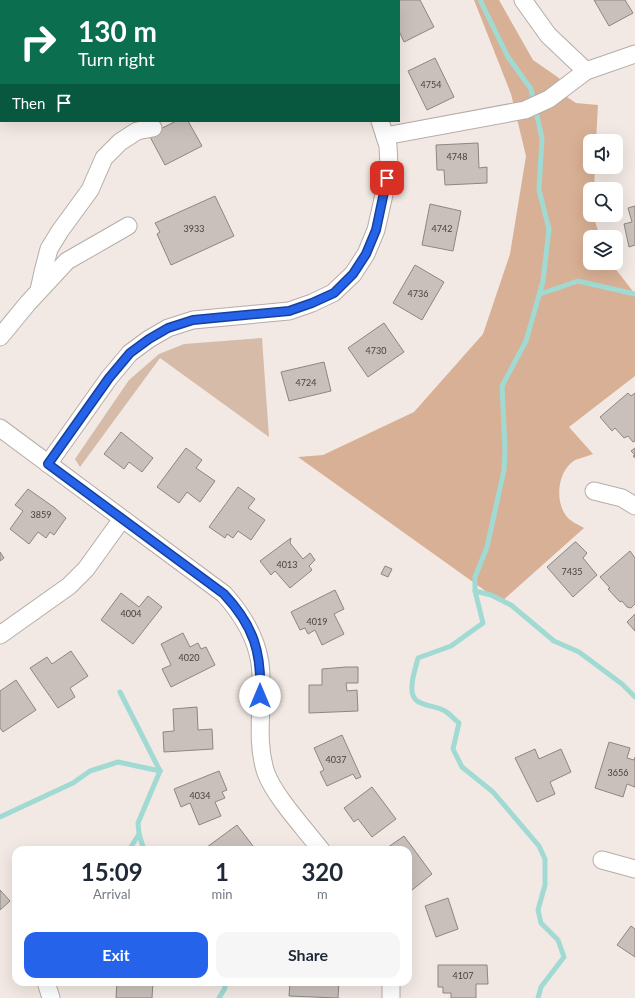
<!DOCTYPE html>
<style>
:root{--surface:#fff;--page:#f6f6f7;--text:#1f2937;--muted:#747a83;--accent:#2563eb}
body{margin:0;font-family:Lato,sans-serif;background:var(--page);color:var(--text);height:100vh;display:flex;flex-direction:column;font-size:15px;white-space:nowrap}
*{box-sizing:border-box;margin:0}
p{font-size:13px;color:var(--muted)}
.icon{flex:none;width:22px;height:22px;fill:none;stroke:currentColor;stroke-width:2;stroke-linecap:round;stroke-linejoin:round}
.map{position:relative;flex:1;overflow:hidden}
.sheet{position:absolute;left:12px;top:846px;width:400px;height:140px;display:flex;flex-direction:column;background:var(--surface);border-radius:12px;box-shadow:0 4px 16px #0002}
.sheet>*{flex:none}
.guide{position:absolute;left:0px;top:0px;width:400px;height:122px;box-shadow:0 4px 16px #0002;background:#0b6e4f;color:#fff;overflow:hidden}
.fabs{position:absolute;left:583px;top:134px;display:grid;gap:8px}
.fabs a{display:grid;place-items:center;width:40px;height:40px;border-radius:8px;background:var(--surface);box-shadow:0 4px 16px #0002;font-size:20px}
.pin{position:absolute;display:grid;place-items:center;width:34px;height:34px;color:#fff;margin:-17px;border-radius:8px;box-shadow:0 2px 6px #0006}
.me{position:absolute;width:44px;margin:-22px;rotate:0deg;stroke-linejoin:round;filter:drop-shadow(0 0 3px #0008)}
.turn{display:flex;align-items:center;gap:14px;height:84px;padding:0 12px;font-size:18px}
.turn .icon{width:52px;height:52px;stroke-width:2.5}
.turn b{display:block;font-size:28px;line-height:34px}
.then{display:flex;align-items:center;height:38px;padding:0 12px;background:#0003;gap:8px;font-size:15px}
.eta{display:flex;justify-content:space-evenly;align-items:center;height:68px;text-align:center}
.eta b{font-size:24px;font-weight:700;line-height:28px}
.primary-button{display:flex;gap:8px;margin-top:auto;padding:8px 12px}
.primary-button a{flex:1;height:46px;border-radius:12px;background:var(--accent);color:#fff;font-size:16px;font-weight:700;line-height:46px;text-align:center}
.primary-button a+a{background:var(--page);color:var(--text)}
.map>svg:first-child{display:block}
.green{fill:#d6bba9}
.forest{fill:#d8b095}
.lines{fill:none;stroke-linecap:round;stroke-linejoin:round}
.stream{stroke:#a1dad3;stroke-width:5}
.building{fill:#c9c0bb;stroke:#8d8681}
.minor-casing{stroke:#b5ada8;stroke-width:19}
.minor{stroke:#fff;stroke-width:17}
.route-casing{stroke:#184099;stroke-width:10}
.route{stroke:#2563eb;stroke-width:7}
.labels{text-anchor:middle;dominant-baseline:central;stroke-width:3;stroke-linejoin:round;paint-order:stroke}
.number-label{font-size:9px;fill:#464240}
</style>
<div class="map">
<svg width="635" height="998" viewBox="0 0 635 998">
<rect width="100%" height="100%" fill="#f2e9e4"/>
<path class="green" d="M262,338L269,437L160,358L80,467L75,459L129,380L159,354L184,344Z"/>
<path class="forest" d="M474,0H499L533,60L559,78L567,97L576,103L598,105L596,141H590V167H595L594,189H590V215H593L600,237H590V263H611L635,294V376L569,427L593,454C588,456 581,458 575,460C557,471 554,503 568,518C572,522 579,525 584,528L501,602L298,457L323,455L414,412L483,334L510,254L526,156L511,94Z"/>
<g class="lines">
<g class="stream">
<path d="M480,0L508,57L531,89L542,138L539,190L549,229L543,281L526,341L502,386L505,449L504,470L487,547L475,577V591L483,623L451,646L418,658C416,667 412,677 412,686C410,708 431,703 445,711C450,714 454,719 459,723L453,749L462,767L493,792L539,846L545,859V885L538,910L541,923L558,940L564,957L541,987L538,998"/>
<path d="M540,294L578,281L635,294"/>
<path d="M475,591L491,595L511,605L554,641L579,652L622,684L635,697"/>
<path d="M120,692L160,771"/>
<path d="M0,817L73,783L90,771L118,762L160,771"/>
<path d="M129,850L139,834"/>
<path d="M144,850L139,834L138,823L160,771"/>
<path d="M219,998L225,988L224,982"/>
</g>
</g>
<g class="building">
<path d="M76,0H120V1Z"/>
<path d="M261,0H311L310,1Z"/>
<path d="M394,0H420L434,27L404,42L399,31V1H392Z"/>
<path d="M594,0H625L633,13L609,26Z"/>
<path d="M435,58L454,97L427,110L408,71Z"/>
<path d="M176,121H188L202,146L165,165L149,135Z"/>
<path d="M478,143L479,168L487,167V183L445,185L444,170H437L436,145Z"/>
<path d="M215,196L234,236L171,265L157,234L160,232L155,223Z"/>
<path d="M430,204L461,211L453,251L422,245Z"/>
<path d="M635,206V245L629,247L624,224L632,222L628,208Z"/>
<path d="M415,265L444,282L422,320L393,303Z"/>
<path d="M384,323L404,352L368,377L348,348Z"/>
<path d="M324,362L331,391L289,401L281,372Z"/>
<path d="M628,393L631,396L635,393V441L633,442L628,436L624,438L615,428L612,431L600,417Z"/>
<path d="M121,432L153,458L142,472L129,462L124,469L104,454Z"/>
<path d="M186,448L202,460L196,468L215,481L200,502L187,492L179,503L157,487Z"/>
<path d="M635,448V458L633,456L635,455L631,451Z"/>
<path d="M238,487L255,499L248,508L265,520L251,540L238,531L233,538L227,534L225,538L209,527Z"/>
<path d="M28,489L55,508L66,518L54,535L50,532L46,538L38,532L29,544L10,529L23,511L15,505Z"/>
<path d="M291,538L290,543L303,559L310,553L315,560L309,566L312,570L290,588L275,571L271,575L260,561Z"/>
<path d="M575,542H576L587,553L583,558L597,575L573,597L547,567Z"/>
<path d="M630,551L635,558V604L631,608L627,607L622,601L620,602L608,589L610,588L600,577Z"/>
<path d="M0,552L4,558L0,561Z"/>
<path d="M385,566L392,569L388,577L381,574Z"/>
<path d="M335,590L344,609L334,614L344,634L322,645L315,630L308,634L305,628L300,630L291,612Z"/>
<path d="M121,593L139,607L148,596L162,607L133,644L101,620Z"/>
<path d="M635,614V631L627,622Z"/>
<path d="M183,633L190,647L198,643L201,649L206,647L215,665L171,687L162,669L171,665L161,644Z"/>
<path d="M71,651L88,676L70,688L75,697L58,708L30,668L47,657L52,664Z"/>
<path d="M346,667H358V683H346L347,691L357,690L358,711L309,713V685H322V669Z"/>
<path d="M16,680L36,710L3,732L0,728V691Z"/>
<path d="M197,707L198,730L212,729L213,749L164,752L163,732L174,731L173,709Z"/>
<path d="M342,735L361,777L356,779L353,774L327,786L320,772L324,770L314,748Z"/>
<path d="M609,742L630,748L627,758L634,760L635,757V787L627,784L623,797L595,788Z"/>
<path d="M535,749L539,759L561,749L571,772L550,782L555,794L537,802L515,758Z"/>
<path d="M219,771L227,790L222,792L225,798L215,802L221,816L199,825L190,803L181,807L174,789Z"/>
<path d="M372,787L396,819L372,837L358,819L354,822L344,808Z"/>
<path d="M237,825L253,846L248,850H203Z"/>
<path d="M404,836L432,874L412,890L408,884V850H384Z"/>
<path d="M41,847L55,850H40Z"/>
<path d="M0,890L10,901L0,910Z"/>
<path d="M448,898L458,929L436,937L425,906Z"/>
<path d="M631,926L635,929V957L617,945Z"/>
<path d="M438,965H487L488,984H476V998H451V993H443V987H438Z"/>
<path d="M117,982H153L152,998H116Z"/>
<path d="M290,982H339L338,998L289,996Z"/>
</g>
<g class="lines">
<g class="minor-casing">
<g id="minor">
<path d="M523,0L548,35L586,71"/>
<path d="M385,136L525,110L549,99L586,71L635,54"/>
<path d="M39,290L43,272L49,249L60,231L90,190L104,158L120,142L137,131L153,128"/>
<path d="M0,337L28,303L67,261L128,226"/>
<path d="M0,428L224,594C242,614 256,636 260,663C265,700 254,737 266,773C275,797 305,829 321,850"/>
<path d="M48,464L109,378L130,353L149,339L168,328L193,320L289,311L312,303L333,293L353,274L366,254L376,230L385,190L389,166L388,146L380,121"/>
<path d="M594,491L622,498L635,506"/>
<path d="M0,635L69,586L86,569L122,519"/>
<path d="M602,860L635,869"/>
<path d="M46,982L51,998"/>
<path d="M391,998V982"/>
</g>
</g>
<use href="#minor" class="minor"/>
</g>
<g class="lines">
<g class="route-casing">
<path id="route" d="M260,696C262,653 254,626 224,594L48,464L109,378L130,353L149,339L168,328L193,320L289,311L312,303L334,293L353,274L366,254L376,230L387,178"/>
</g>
<use href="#route" class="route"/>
</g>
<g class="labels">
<g class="number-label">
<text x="431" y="84">4754</text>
<text x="457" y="156">4748</text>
<text x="194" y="228">3933</text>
<text x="442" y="228">4742</text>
<text x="418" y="293">4736</text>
<text x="376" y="350">4730</text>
<text x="306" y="382">4724</text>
<text x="41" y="514">3859</text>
<text x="287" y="564">4013</text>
<text x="572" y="571">7435</text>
<text x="131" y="613">4004</text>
<text x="317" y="621">4019</text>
<text x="189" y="657">4020</text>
<text x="336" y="759">4037</text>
<text x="618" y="772">3656</text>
<text x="200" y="795">4034</text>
<text x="463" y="975">4107</text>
</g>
</g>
</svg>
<div class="fabs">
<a><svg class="icon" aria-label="sound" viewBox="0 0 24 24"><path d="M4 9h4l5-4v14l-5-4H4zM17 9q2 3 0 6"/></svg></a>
<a><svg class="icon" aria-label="search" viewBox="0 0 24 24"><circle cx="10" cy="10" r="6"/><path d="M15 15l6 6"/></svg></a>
<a><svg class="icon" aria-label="layers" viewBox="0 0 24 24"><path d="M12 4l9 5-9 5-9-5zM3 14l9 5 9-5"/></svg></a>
</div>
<div class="pin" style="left:387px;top:178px;background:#d93025"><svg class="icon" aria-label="arrive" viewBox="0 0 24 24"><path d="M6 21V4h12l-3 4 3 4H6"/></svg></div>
<svg class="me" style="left:260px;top:696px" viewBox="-20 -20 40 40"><circle r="19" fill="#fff"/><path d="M0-13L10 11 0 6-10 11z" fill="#2563eb"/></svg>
<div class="guide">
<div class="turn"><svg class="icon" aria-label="right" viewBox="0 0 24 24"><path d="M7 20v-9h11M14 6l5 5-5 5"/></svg><div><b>130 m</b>Turn right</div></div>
<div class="then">Then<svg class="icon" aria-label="arrive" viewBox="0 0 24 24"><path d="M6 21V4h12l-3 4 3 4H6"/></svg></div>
</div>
<section class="sheet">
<div class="eta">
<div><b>15:09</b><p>Arrival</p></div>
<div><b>1</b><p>min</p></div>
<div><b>320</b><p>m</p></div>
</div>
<div class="primary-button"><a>Exit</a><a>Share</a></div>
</section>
</div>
